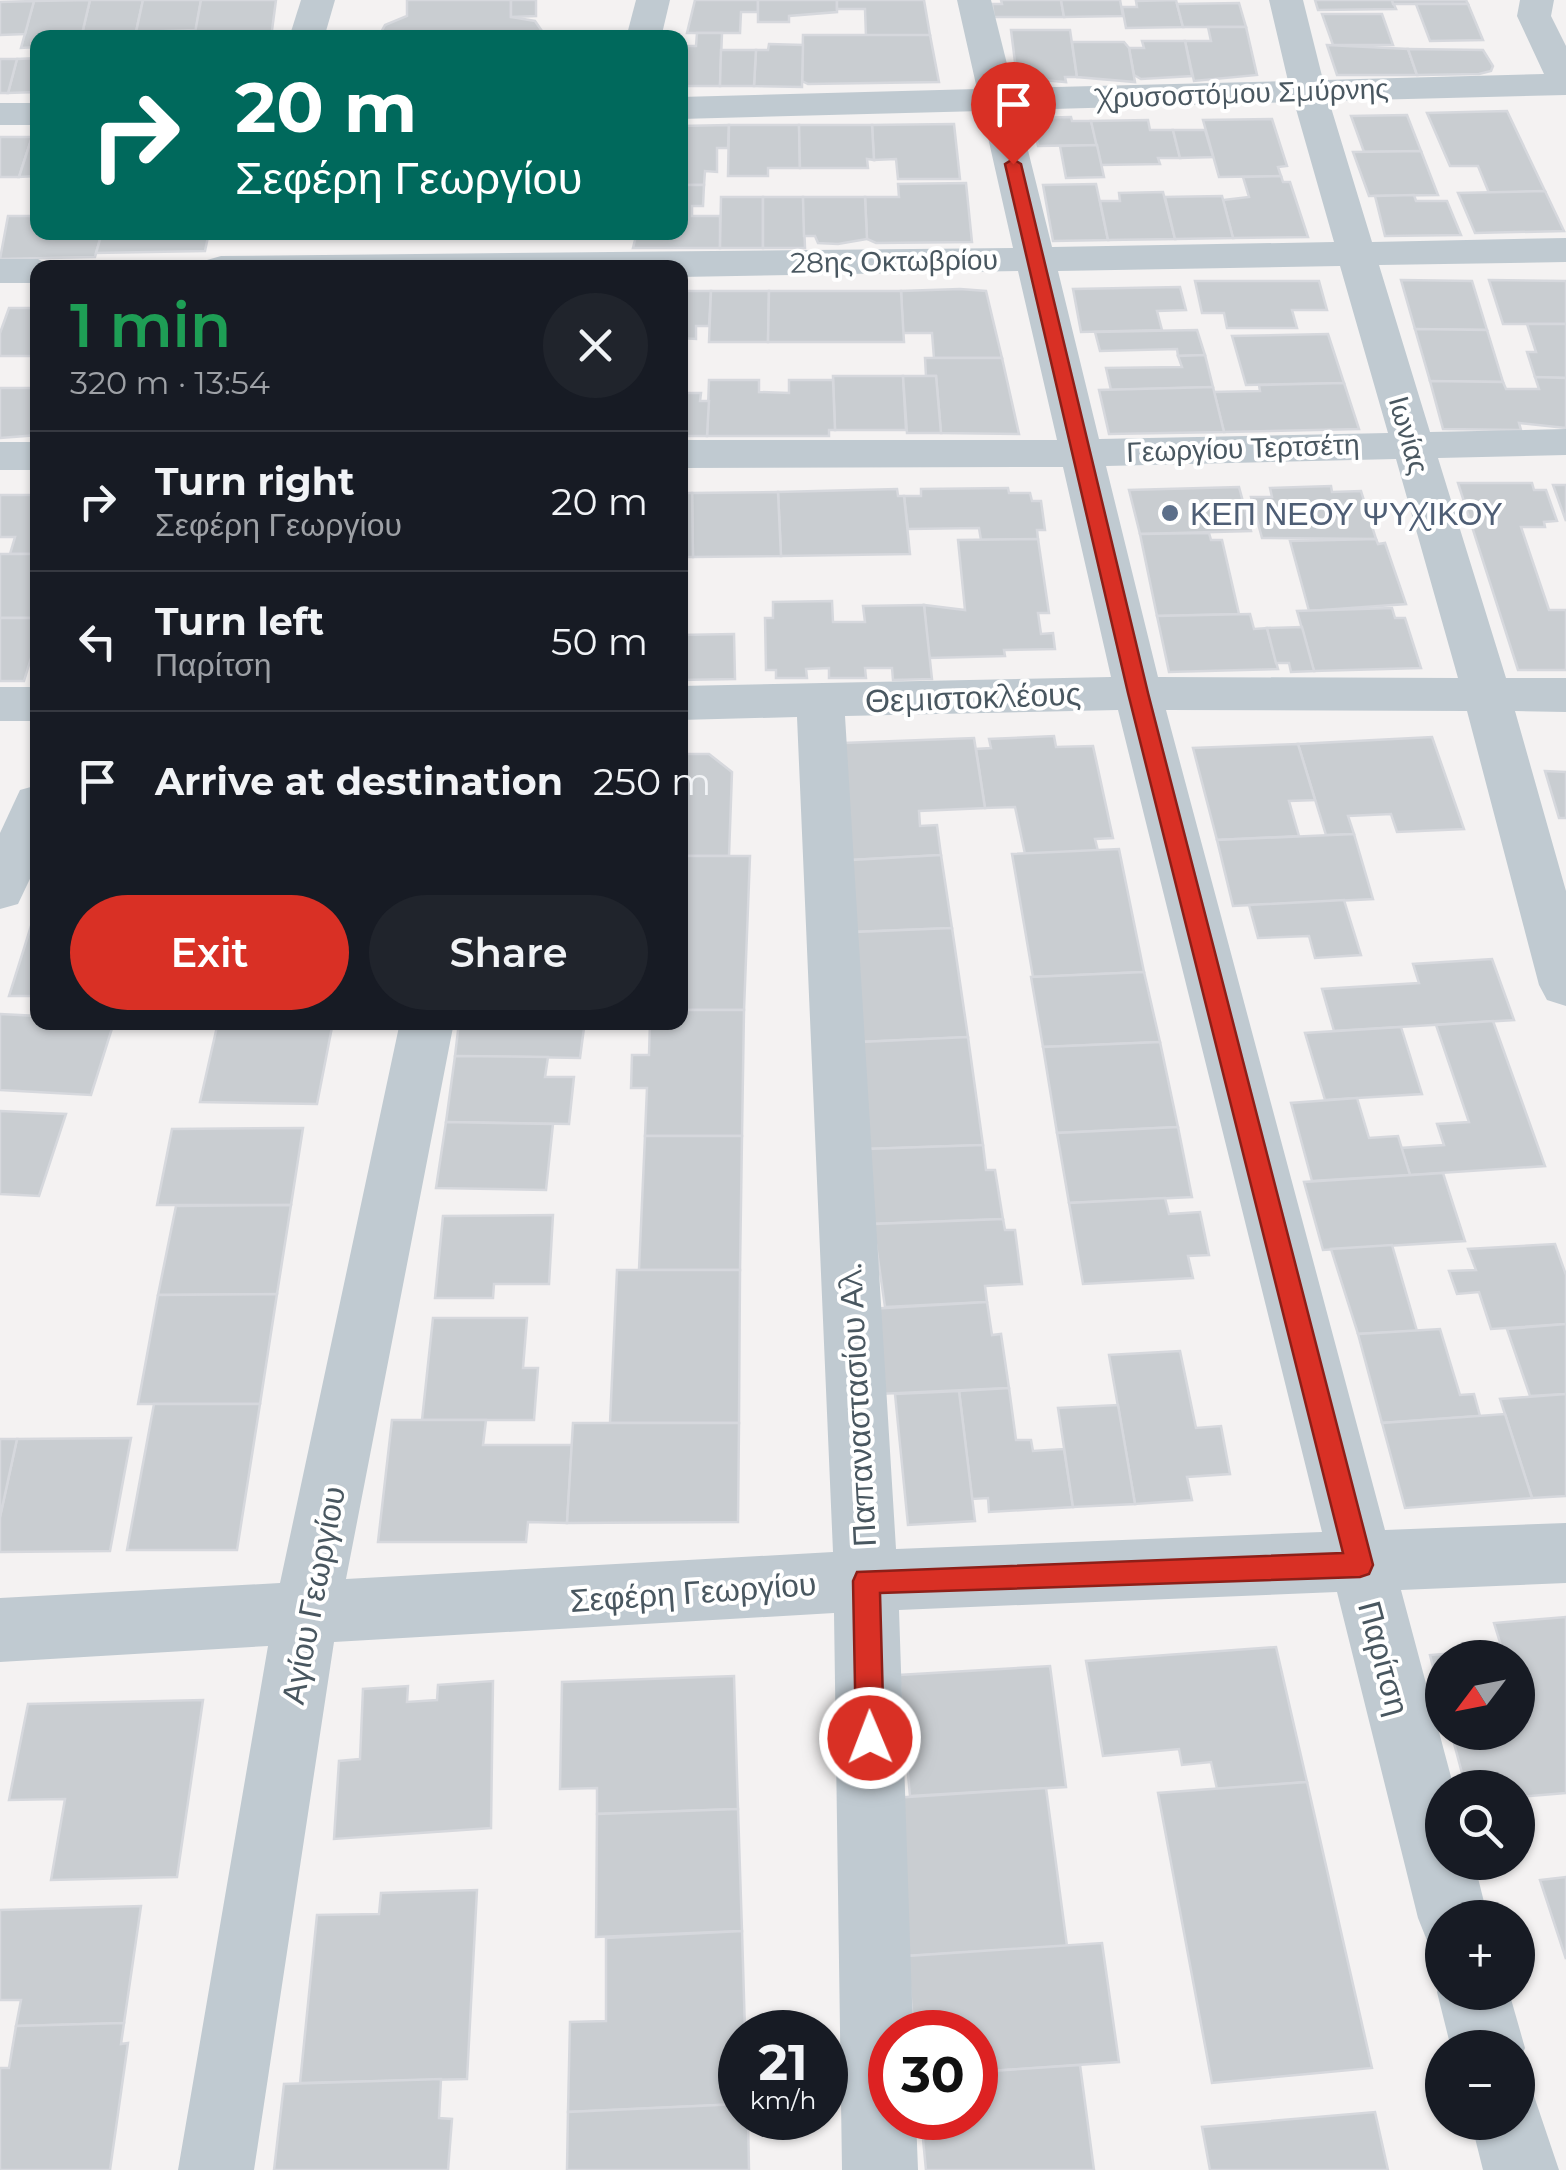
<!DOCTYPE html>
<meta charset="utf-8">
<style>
:root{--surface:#171b24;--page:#20242c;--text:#f1f3f6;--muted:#9ea1a6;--line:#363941;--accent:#d93025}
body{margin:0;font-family:Montserrat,sans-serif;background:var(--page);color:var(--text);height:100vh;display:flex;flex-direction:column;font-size:38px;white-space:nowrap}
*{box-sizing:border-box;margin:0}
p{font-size:32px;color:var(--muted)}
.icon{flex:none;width:55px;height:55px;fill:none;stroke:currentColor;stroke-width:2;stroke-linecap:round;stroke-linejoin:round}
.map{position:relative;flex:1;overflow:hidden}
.drawer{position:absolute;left:30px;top:260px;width:658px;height:770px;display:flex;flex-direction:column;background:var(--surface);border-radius:20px;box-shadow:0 2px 8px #0004}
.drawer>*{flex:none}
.guide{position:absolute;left:30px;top:30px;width:658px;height:210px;border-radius:20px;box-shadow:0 2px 8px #0004;background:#00695c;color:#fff;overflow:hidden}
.needle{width:65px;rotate:238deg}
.fabs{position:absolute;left:1425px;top:1640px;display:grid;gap:20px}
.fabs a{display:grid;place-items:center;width:110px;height:110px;border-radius:50%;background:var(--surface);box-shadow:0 2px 8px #0004;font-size:50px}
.speed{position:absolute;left:718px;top:2010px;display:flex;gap:20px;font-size:50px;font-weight:700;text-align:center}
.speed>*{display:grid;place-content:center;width:130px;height:130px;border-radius:50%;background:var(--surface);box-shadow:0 2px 8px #0004;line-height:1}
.speed small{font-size:25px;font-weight:400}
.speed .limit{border:15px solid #d22;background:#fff;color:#111}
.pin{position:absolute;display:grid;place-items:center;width:85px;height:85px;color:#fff;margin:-102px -42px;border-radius:50% 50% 50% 0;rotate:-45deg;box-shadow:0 0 10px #0007}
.pin .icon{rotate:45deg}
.me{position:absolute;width:110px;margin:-55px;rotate:359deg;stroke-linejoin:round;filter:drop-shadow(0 0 8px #0008)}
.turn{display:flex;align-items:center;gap:35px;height:210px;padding:0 40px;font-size:45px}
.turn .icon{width:130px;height:130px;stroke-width:2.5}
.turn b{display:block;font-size:70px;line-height:85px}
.round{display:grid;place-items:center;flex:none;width:105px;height:105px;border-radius:52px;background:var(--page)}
.head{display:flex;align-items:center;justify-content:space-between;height:170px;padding:0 40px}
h1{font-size:60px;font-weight:600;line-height:75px;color:#1e9e55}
.primary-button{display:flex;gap:20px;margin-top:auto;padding:20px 40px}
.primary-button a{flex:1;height:115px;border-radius:60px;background:var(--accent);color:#fff;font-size:40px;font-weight:600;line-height:115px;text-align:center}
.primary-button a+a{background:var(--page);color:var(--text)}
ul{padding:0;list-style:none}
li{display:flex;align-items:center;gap:30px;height:140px;padding:0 40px;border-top:2px solid var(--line)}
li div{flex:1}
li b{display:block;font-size:38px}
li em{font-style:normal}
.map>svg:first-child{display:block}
.building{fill:#c9cdd1;stroke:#d6d8dd;stroke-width:2.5}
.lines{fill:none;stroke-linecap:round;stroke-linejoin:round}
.minor{fill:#c0cad1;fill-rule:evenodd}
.route{fill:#d93025;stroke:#8d1f18;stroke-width:2.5}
.service-dot{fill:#5c6f8a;stroke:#fff;stroke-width:4}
.labels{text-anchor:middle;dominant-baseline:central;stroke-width:8;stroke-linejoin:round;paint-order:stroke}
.far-street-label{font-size:28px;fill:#495760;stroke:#fff}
.service-label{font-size:32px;fill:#4e5e75;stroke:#fff;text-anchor:start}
.street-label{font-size:32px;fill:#495760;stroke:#fff}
</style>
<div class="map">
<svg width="1566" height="2170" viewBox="0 0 1566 2170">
<rect width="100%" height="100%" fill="#f4f2f2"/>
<g class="building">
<path d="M90,0H143L136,32L82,34Z"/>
<path d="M90,0L82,34L38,38V47L21,48L34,1Z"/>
<path d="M143,0H201L196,30L136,32Z"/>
<path d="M201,0H276L271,38H194Z"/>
<path d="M407,0H511V17L535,21L544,34L378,38L385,25L407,16Z"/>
<path d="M511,0H536V16L511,17Z"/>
<path d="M695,0H758V12H741L740,33H687Z"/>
<path d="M758,0H837V12L789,16V22H758Z"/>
<path d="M837,0H924L930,35L866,36L865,9H837Z"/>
<path d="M1001,0H1061L1064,17H994L992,4H1002Z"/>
<path d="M1061,0H1120L1123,16L1064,17Z"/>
<path d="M1176,0L1183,27L1126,28L1122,7H1137L1136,1Z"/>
<path d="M1315,0H1392L1396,9L1318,10Z"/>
<path d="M1392,0H1466L1468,4H1393Z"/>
<path d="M34,1L25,34L0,35V2Z"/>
<path d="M1239,3L1246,27H1183L1177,4Z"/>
<path d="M1416,4H1468L1483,40L1430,41Z"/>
<path d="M1322,14H1382L1393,45H1333Z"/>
<path d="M1208,27H1246L1257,75L1194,81L1185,41H1211Z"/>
<path d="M1011,30H1070L1077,77H1065L1066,82L1017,78Z"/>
<path d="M697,33H722L720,86H683L681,46H696Z"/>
<path d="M803,35H930L939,82L808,84L802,81Z"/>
<path d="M1142,41H1185L1192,76L1141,79L1134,75L1129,48H1144Z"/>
<path d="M1072,42H1124L1129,48L1135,82L1077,77Z"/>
<path d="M769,44L803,45L802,87L754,86L756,50H768Z"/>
<path d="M1327,45L1408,49L1417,75H1337Z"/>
<path d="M1408,49L1483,50L1493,66L1491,71L1479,74L1417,75Z"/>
<path d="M721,50H756L754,86H720Z"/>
<path d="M38,58V92L8,93L17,59Z"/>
<path d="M0,59H17L8,93H0Z"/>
<path d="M1507,111L1545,191L1489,193L1478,166H1450L1427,113Z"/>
<path d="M1407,115L1421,151L1364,152L1351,116Z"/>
<path d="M1071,117L1072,121H1091L1097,145L1038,146L1032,118Z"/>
<path d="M1272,119L1287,166L1278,167L1281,176L1219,177L1203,120Z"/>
<path d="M1148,120L1150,130H1173L1180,158H1158L1160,164L1101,165L1091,121Z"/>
<path d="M954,124L960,179H898L896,159L874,160L872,125Z"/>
<path d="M729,125L728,148H717V172L705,171L704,185H680V126Z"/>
<path d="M729,125H799L800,168H768V176H728Z"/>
<path d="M799,125H872L874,160L867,159L868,168H800Z"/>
<path d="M1173,130H1205L1213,157L1180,158Z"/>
<path d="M0,137H32L19,177H0Z"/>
<path d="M32,137H38V176L19,177Z"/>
<path d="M1097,145L1104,177L1066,178L1060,146Z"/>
<path d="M1421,151L1438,195L1369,196L1353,152Z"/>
<path d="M1281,176L1283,182H1290L1308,237L1233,238L1223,200L1249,197L1243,177Z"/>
<path d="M966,183L972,242L876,243L867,239L865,197H899L898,184Z"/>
<path d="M1096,184L1108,240L1053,241L1043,185Z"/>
<path d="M680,185H704L703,206H692V216H720V248H633L637,232H680Z"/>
<path d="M1545,191L1564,231L1475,233L1458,193Z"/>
<path d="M1163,192L1175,239L1108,240L1100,201H1120L1119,193Z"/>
<path d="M1414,195L1416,201H1447L1461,235L1385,236L1375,196Z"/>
<path d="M1222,196L1233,238L1175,239L1165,197Z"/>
<path d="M721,197H763V248H720Z"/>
<path d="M763,197H803L805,248H763Z"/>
<path d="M803,197H865L867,239L838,244L818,243L815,236H804Z"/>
<path d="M8,216H38V232H102L95,257L0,259Z"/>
<path d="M209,232L205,251L96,253L102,233Z"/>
<path d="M1401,280L1472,281L1487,330L1415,329Z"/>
<path d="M1489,280L1566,281V324H1503Z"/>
<path d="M1195,281H1319L1327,310H1292L1297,328H1227L1224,313H1202Z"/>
<path d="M1180,287L1186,310L1157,311L1162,330L1081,332L1073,289Z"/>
<path d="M960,289L986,291L1002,358H934L932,333H903L901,291Z"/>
<path d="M680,291H711L709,326H696V339L680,338Z"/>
<path d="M711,291H769L768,342H709Z"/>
<path d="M769,291H901L904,342H768Z"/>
<path d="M9,308H38V356H0V333Z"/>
<path d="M1527,324H1566V378L1535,377L1527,352H1536Z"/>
<path d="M1415,329L1487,330L1503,382L1430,381Z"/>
<path d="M1197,330L1205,355L1178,356L1177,349L1100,351L1095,332Z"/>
<path d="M1328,334L1344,383L1246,385L1232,336Z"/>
<path d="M1205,355L1213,387L1111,390L1106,368L1182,367L1178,356Z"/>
<path d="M925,358H1002L1019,434L941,433L936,376H926Z"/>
<path d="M833,376H903L906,430H835Z"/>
<path d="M903,376H936L941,433H907Z"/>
<path d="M1535,377L1566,378V428L1519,423L1521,430L1443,429L1430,381L1503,382L1506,389H1539Z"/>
<path d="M709,380H759V392L789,393V380H833L835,430H829V436H707Z"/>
<path d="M1344,383L1359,429L1224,432L1214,392L1260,391L1259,385Z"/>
<path d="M1213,387L1224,432L1109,434L1099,390Z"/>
<path d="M0,388H38V435L0,438Z"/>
<path d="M680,393H701L700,401H709L707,436H680Z"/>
<path d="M1458,483H1532L1534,490H1546L1557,521L1544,522L1545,527H1521L1549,610H1566V670H1518Z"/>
<path d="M1553,485H1566V521Z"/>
<path d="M1331,486L1332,492L1361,491L1376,539L1262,538L1251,497H1272L1270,488Z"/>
<path d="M1239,487L1251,531L1140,534L1129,490Z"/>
<path d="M1008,488L1009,493H1030L1032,501H1041L1045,530H1037L1038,539L981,540L979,528L908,529L904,496H921V489Z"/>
<path d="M897,489L898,496H904L910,554L781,556L778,492Z"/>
<path d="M778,492L781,556L693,557L692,493Z"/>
<path d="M680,493H692L693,557H680Z"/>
<path d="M0,495H38V554H10L15,537H0Z"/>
<path d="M1209,533L1211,540H1222L1239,614L1157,616L1140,534Z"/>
<path d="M1038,539L1049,613H1038L1041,634L1053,633L1055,649L1004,650L1005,656L929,658L924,605L965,610L958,540Z"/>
<path d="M1376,539L1378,544L1385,543L1406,604L1309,611L1290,541Z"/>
<rect x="0" y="554" width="38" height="64"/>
<path d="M832,601L833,622H865L863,606L924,605L932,679L893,680L892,668H865L866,678H829V668L806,669L807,678H776V670H766L765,618H773V602Z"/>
<path d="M1392,608L1395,618H1405L1421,668L1314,671L1297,611Z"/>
<path d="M1250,614L1254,629L1267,628L1278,669L1169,672L1157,616Z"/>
<path d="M0,618H38V635L24,681H0Z"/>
<path d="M1302,627L1314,671L1291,672L1289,663H1276L1267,628Z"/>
<path d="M734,634L735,679L680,680V635Z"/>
<path d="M1054,736L1056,747L1093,746L1113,838L1095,839L1098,851L1025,854L1015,807L985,808L976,749L991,748L989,739Z"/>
<path d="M1432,737L1464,829L1397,832L1391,814L1348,816L1354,834L1326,835L1298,744Z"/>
<path d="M974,738L985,808L919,811L920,826L937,825L941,855L851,860L844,743Z"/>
<path d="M1298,744L1315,800L1289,801L1299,836L1217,840L1193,748Z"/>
<path d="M680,754H709L732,772L729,856H680Z"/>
<path d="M1545,771L1566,772V818H1559Z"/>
<path d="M1354,834L1373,899L1233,906L1217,840Z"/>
<path d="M1119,849L1144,972L1033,977L1012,854Z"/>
<path d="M941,855L952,928L854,932L851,860Z"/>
<path d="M680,856H750L744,1010H680Z"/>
<path d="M1344,900L1361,955L1315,958L1309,936L1258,938L1249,905Z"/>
<path d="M37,907L38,996H9Z"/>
<path d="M952,928L968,1037L860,1042L854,932Z"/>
<path d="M1492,959L1514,1020L1334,1031L1322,989L1419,983L1413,964Z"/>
<path d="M1144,972L1160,1042L1043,1047L1031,977Z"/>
<path d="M680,1010H744L742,1136H645L647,1088H631L632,1055H649L650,1022H680Z"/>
<path d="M0,1014L38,1016V1022H114L91,1095L0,1090Z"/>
<path d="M1493,1021L1545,1166L1410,1175L1401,1148L1444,1145L1437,1124L1469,1122L1436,1025Z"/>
<path d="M218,1022H333L317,1104L200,1102Z"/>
<path d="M459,1022H563L562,1027L584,1028L580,1058L455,1056Z"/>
<path d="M1401,1027L1422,1094L1325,1100L1305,1033Z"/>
<path d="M968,1037L983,1145L866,1149L860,1042Z"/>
<path d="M1160,1042L1178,1127L1057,1133L1043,1047Z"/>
<path d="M455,1056L548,1057L545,1077H574L569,1124L446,1122Z"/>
<path d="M1357,1098L1369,1138L1398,1136L1410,1175L1312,1181L1291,1103Z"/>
<path d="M0,1111L66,1114L39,1196L0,1194Z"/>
<path d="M446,1122L553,1124L546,1190L436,1188Z"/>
<path d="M1178,1127L1192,1197L1069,1203L1057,1133Z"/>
<path d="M303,1128L291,1205H157L172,1129Z"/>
<path d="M645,1136H742L740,1270H639Z"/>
<path d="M983,1145L986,1170H995L1003,1219L873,1224L866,1149Z"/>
<path d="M1443,1173L1465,1241L1323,1250L1304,1182Z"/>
<path d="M1165,1198L1169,1214L1200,1212L1209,1255L1188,1256L1193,1278L1083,1284L1069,1203Z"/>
<path d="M291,1205L277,1294L158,1295L176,1206Z"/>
<path d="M553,1215L549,1284H494L493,1298H435L443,1216Z"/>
<path d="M1003,1219L1005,1230H1015L1022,1284L985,1286L987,1302L885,1307L873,1224Z"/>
<path d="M1555,1244L1566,1275V1324L1491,1329L1479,1292L1457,1294L1449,1271L1476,1270L1468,1249Z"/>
<path d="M1392,1245L1417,1331L1358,1334L1331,1249Z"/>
<path d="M617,1270H740L739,1423H610Z"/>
<path d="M277,1294L260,1404H138L158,1295Z"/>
<path d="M987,1302L992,1335L1001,1334L1009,1388L878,1394L869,1309Z"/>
<path d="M433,1318H527L523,1368H538L534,1420H422Z"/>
<path d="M1566,1324V1394L1530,1396L1507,1329Z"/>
<path d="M1440,1329L1460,1395L1474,1394L1480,1416L1382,1423L1358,1334Z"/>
<path d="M1180,1351L1196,1428L1221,1426L1230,1474L1187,1477L1192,1500L1135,1504L1109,1355Z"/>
<path d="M1009,1388L1016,1440H1031L1033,1451L1064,1449L1073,1507L989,1512L988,1498L972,1499L959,1391Z"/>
<path d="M959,1391L975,1521L908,1525L895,1394Z"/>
<path d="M1566,1394V1496L1532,1498L1500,1399Z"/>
<path d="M154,1404H260L237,1550H127Z"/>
<path d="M1118,1405L1135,1504L1073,1507L1058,1408Z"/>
<path d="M1505,1414L1532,1498L1405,1508L1382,1423Z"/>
<path d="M392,1420H486L483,1445H572L567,1523L528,1522L526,1542H378Z"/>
<path d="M573,1423H739L738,1522L567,1523Z"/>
<path d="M131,1438L110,1551L0,1552V1517L17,1439Z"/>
<path d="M0,1439H17L0,1517Z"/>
<path d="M1566,1617V1793L1518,1797V1788H1466L1451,1732H1518V1658H1442V1702L1430,1655L1502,1649L1494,1623Z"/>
<path d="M1276,1647L1307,1782L1217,1789L1211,1762L1182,1765L1179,1749L1103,1756L1086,1661Z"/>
<path d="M1050,1666L1066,1787L910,1796L899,1675Z"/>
<path d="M734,1676L738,1809L597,1814V1788L560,1789L562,1682Z"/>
<path d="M493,1681L491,1828L334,1839L339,1761L360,1759L363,1689L408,1686L407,1702L437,1700L438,1685Z"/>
<path d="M203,1700L177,1877L51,1880L65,1799L9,1800L28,1704Z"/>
<path d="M1307,1782L1372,2068L1212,2083L1158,1793Z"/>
<path d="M1046,1788L1067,1946L907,1956L893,1798Z"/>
<path d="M738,1809L742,1931L596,1937L597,1814Z"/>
<path d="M1566,1877V1959L1540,1880Z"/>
<path d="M477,1890L467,2079L300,2083L317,1915L379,1914L381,1893Z"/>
<path d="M141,1906L124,2023L16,2026L21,2000H0V1910Z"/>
<path d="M742,1931L745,2032H740V2104L568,2112L570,2022L606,2021V1938Z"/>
<path d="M1102,1943L1119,2062L975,2072V2032H914L907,1956Z"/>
<path d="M124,2023L121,2044L128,2043L110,2170H0V2068H9L16,2026Z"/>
<path d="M1080,2065L1094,2170H926L921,2118H975V2072Z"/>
<path d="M441,2079L439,2118L452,2119L448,2170H274L284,2084Z"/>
<path d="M740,2104V2118H748L749,2170H567L568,2112Z"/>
<path d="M1375,2112L1388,2170H1210L1202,2127Z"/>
</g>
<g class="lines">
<g class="minor">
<path d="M301,0H335L324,38H289Z"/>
<path d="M636,0H670L661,38H626Z"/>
<path d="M957,0H991L1013,88L1288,81L1269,0H1303L1323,80L1544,74L1517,16L1520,0H1554L1551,16L1566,46V95L1329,101L1372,242L1566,238V262L1379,265L1430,432L1566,429V455L1438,458L1506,678H1566V712L1515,711L1566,891V1006L1547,1000L1539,985L1467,711L1166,710L1385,1530L1566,1523V1583L1401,1590L1454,1788H1442V1862H1474L1488,1918H1442V1949L1428,1943L1418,1918L1337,1592L899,1610L913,2032H890V2118H916L918,2170H842L834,1613L334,1642L254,2170H178L268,1646L0,1662V1598L280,1583L400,1022H454L346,1579L833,1552L797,717L680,720V686L1111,677L1063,467L680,468V440H1057L1018,271L680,277V268H202L207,260L221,256L1013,248L982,111L680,119V97L977,89ZM1294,102L1334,242L1052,247L1018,110ZM1340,266L1388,433L1099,439L1058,271ZM1396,459L1458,678L1158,677L1106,466ZM1118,710L1322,1532L896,1549L845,716Z"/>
<rect x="0" y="103" width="38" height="22"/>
<path d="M0,259H38L55,268H38V283H0Z"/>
<rect x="0" y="442" width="38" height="28"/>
<rect x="0" y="687" width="38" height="34"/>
<path d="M38,785V862L18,904L0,909V833L20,790Z"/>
<path d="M1442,1978V1992H1509L1525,2048L1518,2065V2048H1451L1437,1992Z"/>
<path d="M1518,2088L1534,2096L1559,2170H1483L1471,2122H1518Z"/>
</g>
</g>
<path class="route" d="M1013,159L1021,164L1148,693L1373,1565L1369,1574L1360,1577L880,1593L884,1738L880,1748L870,1752L860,1748L856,1738L853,1581L857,1572L1343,1553L1128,693L1005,164Z"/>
<circle class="service-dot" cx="1170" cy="513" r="10"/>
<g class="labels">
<g class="far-street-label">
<text transform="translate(1243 93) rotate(-2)">Χρυσοστόμου Σμύρνης</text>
<text transform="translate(894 261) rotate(-1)">28ης Οκτωβρίου</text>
<text transform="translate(1409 435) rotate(74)">Ιωνίας</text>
<text transform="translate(1243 448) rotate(-2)">Γεωργίου Τερτσέτη</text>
</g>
<g class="service-label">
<text x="1190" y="513">ΚΕΠ ΝΕΟΥ ΨΥΧΙΚΟΥ</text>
</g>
<g class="street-label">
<text transform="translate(973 697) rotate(-2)">Θεμιστοκλέους</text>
<text transform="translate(857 1405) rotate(-93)">Παπαναστασίου Αλ.</text>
<text transform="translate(693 1592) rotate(-4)">Σεφέρη Γεωργίου</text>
<text transform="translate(313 1595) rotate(-79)">Αγίου Γεωργίου</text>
<text transform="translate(1384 1658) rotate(75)">Παρίτση</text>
</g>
</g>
</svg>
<div class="fabs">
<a><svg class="needle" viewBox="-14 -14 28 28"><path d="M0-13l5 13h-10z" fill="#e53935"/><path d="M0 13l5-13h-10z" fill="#9ea1a6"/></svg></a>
<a><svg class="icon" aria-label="search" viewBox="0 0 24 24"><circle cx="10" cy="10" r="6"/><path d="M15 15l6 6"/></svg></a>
<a>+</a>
<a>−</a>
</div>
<div class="speed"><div>21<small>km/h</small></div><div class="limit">30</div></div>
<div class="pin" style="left:1013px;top:164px;background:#d93025"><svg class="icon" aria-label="arrive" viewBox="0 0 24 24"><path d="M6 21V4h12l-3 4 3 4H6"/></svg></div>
<svg class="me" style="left:870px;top:1738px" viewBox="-20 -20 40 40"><circle r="17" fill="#d93025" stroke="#fff" stroke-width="3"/><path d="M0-11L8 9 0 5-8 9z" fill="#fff"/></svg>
<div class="guide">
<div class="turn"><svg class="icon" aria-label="right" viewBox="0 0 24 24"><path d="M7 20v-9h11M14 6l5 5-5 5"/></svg><div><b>20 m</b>Σεφέρη Γεωργίου</div></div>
</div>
<section class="drawer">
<div class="head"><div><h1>1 min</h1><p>320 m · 13:54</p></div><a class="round"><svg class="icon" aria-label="close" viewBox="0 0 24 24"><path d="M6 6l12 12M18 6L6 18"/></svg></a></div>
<ul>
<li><svg class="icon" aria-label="right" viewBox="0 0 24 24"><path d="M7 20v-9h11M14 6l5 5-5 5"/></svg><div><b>Turn right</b><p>Σεφέρη Γεωργίου</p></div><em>20 m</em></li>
<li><svg class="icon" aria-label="left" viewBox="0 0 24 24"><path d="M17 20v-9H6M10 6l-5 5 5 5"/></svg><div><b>Turn left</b><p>Παρίτση</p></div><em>50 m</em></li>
<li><svg class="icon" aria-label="arrive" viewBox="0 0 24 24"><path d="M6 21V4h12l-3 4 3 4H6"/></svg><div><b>Arrive at destination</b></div><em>250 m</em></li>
</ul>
<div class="primary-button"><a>Exit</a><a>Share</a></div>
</section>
</div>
